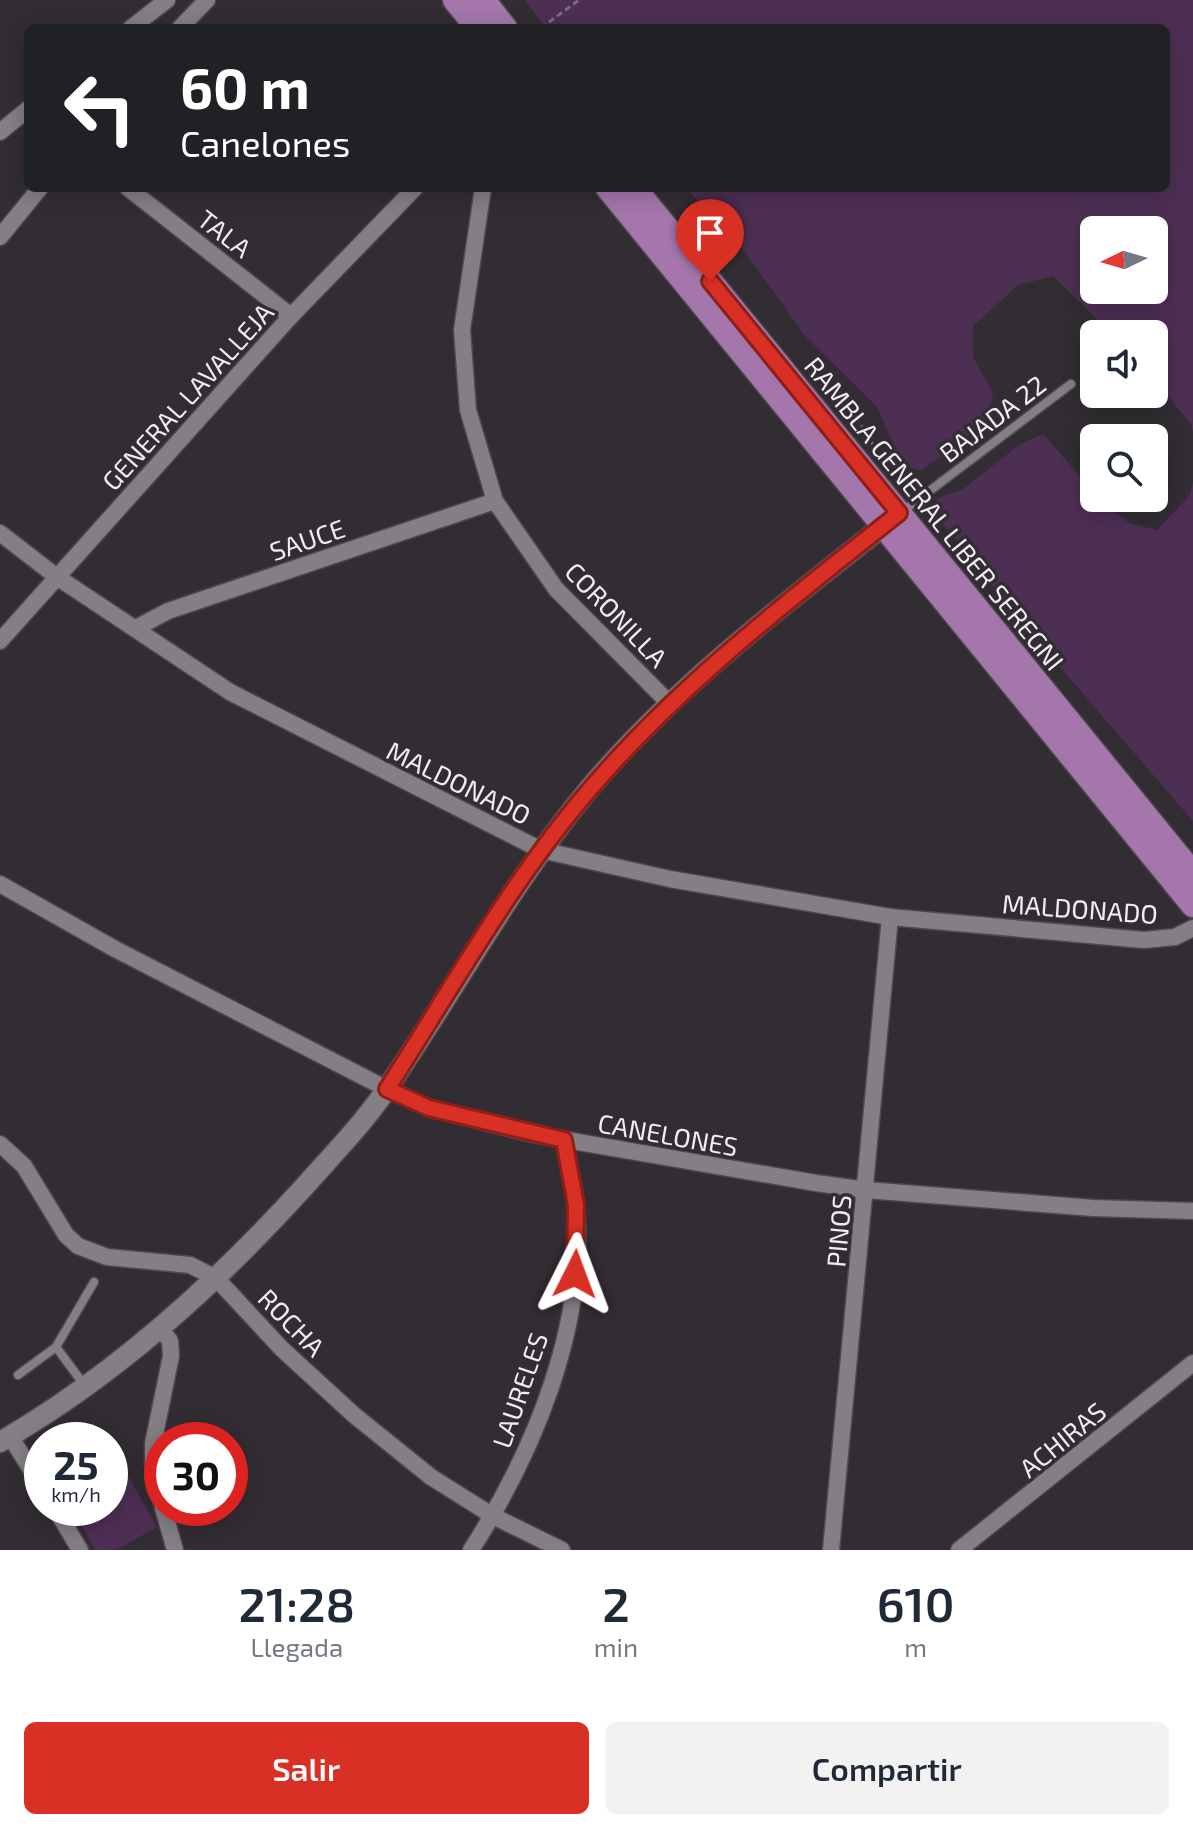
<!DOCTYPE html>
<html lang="es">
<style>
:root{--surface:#fff;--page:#f2f2f3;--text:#1f2937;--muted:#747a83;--accent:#d93025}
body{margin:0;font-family:"Exo 2",sans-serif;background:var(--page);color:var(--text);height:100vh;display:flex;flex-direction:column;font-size:30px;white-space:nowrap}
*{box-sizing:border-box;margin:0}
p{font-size:26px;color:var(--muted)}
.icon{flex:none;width:44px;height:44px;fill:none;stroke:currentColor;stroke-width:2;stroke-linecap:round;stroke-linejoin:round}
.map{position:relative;height:1550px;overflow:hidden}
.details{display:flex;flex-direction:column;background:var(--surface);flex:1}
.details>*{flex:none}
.banner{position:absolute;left:24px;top:24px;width:1146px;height:168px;border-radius:12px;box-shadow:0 4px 20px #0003;background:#202124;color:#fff;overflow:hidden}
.needle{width:52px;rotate:265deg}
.buttons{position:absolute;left:1080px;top:216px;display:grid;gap:16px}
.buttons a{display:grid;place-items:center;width:88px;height:88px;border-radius:12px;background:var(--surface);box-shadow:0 4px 20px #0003;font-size:40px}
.speed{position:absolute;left:24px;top:1422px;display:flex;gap:16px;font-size:40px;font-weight:700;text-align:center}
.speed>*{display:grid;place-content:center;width:104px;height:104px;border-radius:50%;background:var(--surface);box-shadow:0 4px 20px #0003;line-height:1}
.speed small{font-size:20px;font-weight:400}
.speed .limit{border:12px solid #d22;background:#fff;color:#111}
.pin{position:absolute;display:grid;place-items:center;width:68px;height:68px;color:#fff;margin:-82px -34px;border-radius:50% 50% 50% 0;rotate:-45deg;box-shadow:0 0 8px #0007}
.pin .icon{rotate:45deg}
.me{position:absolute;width:88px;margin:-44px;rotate:3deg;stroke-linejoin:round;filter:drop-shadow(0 0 6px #0008)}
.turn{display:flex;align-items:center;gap:28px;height:168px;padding:0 24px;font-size:36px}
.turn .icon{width:104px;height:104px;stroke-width:2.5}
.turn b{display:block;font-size:56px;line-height:68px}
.eta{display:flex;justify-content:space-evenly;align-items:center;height:136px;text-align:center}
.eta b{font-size:48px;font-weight:600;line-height:56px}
.primary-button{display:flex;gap:16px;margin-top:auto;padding:16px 24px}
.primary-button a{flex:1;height:92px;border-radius:12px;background:var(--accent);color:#fff;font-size:32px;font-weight:600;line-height:92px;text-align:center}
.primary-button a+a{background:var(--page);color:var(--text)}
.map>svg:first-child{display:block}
.green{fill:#4d2f53;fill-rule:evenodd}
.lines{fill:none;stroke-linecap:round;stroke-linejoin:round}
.service-casing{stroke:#4d494d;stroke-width:11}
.minor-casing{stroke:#4d494d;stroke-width:19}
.tertiary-casing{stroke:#4d494d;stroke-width:23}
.primary-casing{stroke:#4d494d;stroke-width:27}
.path{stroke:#757176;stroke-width:3;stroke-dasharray:6 4;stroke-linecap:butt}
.service{stroke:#847e85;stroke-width:8}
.minor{stroke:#847e85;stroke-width:16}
.tertiary{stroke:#847e85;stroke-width:20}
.primary{stroke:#a476ac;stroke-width:24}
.route-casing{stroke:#8d1f18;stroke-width:20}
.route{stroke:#d93025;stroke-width:14}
.labels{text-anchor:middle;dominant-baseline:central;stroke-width:7;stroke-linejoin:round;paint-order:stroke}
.street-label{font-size:26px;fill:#f0edf0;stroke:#322d33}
</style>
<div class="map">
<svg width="1193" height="1550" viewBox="0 0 1193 1550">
<rect width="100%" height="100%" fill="#322d33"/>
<g class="green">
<path d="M525,0H1193V432L1191,424L1154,379V334H1112L1053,276L1018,285L973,326V357L993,393L987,422L921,471L903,465L877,407L806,337L745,252L686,188H1166V28H545ZM1154,230V290H1094V230Z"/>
<path d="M1043,434L1094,492V498H1099L1129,523L1157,530L1190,495L1193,482V821L1016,616L932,509L938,498L962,490L1019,445Z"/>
<path d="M110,1444L157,1527L116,1550H95L72,1508H110Z"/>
</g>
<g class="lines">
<g class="service-casing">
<g id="service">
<path d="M903,511L1071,384"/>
<path d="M18,1375L56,1347"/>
<path d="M85,1386L56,1347L94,1282"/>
</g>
</g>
<g class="minor-casing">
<g id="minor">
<path d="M131,28L167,0"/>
<path d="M180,28L207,0"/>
<path d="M0,132L28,109"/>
<path d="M128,188L291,316"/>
<path d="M483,188L462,330L468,410L495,501L556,589L670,704"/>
<path d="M0,237L40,188"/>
<path d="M0,533L57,577L230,692L541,850L670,879L890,917L1144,940L1175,937L1193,928"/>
<path d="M136,628L168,611L495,501"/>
<path d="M0,641L291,316L415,188"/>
<path d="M0,884L115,949L387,1089L429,1108L532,1134L816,1183L866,1190L1093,1208L1193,1211"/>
<path d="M0,1144L24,1166L66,1235L78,1246L107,1257L190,1265L216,1278L282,1349L354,1415L431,1477L493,1516L562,1550"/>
<path d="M161,1329L170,1341L171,1356L153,1444V1466L162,1503"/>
<path d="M10,1436L42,1487"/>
<path d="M55,1508L80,1550"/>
<path d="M163,1508L175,1550"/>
<path d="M471,1550C534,1452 587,1325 576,1206C574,1184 568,1162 564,1140"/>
<path d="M831,1550L890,917"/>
<path d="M959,1550L1193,1363"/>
</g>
</g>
<g class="tertiary-casing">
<path id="tertiary" d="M0,1442C116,1375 215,1285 304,1187C333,1154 364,1123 388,1087C456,988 512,882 589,789C677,684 789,601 896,516"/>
</g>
<g class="primary-casing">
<g id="primary">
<path d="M455,0L478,28"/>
<path d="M483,0L505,28"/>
<path d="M608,188L1193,905"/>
<path d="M634,188L1193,874"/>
</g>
</g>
<g class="path">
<path d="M541,28L579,0"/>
<path d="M813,375C842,396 863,423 878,455"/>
</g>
<use href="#service" class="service"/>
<use href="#minor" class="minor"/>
<use href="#tertiary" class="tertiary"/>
<use href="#primary" class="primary"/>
</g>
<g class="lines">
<g class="route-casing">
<path id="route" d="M575,1274L576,1205L564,1140L429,1108L387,1089C452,988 512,879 591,788C681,683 791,599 899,513L710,281"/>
</g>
<use href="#route" class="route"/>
</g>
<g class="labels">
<g class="street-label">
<text transform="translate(225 233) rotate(38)">TALA</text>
<text transform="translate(187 396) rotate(-48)">GENERAL LAVALLEJA</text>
<text transform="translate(992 418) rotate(-37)">BAJADA 22</text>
<text transform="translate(935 513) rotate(51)">RAMBLA GENERAL LIBER SEREGNI</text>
<text transform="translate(307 539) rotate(-19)">SAUCE</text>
<text transform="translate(617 614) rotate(46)">CORONILLA</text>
<text transform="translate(459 782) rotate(26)">MALDONADO</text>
<text transform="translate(1080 908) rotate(4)">MALDONADO</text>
<text transform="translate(668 1134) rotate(10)">CANELONES</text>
<text transform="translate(838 1231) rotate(-85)">PINOS</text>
<text transform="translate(292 1322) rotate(46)">ROCHA</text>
<text transform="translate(519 1390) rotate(-71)">LAURELES</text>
<text transform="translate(1062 1439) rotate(-39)">ACHIRAS</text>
</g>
</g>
</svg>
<div class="buttons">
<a><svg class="needle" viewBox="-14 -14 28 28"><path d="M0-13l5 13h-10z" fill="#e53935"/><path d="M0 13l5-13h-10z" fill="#747a83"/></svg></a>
<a><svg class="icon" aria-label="sound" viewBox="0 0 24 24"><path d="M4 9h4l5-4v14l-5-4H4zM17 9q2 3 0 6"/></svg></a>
<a><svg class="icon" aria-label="search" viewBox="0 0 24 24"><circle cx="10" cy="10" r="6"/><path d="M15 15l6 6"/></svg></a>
</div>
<div class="speed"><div>25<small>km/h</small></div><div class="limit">30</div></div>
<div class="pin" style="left:710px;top:281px;background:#d93025"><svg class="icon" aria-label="arrive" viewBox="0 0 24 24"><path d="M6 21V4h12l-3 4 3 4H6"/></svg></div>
<svg class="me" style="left:575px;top:1274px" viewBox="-20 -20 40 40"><path d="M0-17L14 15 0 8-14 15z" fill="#d93025" stroke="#fff" stroke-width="4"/></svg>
<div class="banner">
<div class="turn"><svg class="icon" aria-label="left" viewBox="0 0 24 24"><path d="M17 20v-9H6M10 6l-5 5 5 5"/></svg><div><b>60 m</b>Canelones</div></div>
</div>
</div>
<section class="details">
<div class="eta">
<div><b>21:28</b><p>Llegada</p></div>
<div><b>2</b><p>min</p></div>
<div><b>610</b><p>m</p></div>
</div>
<div class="primary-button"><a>Salir</a><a>Compartir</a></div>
</section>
